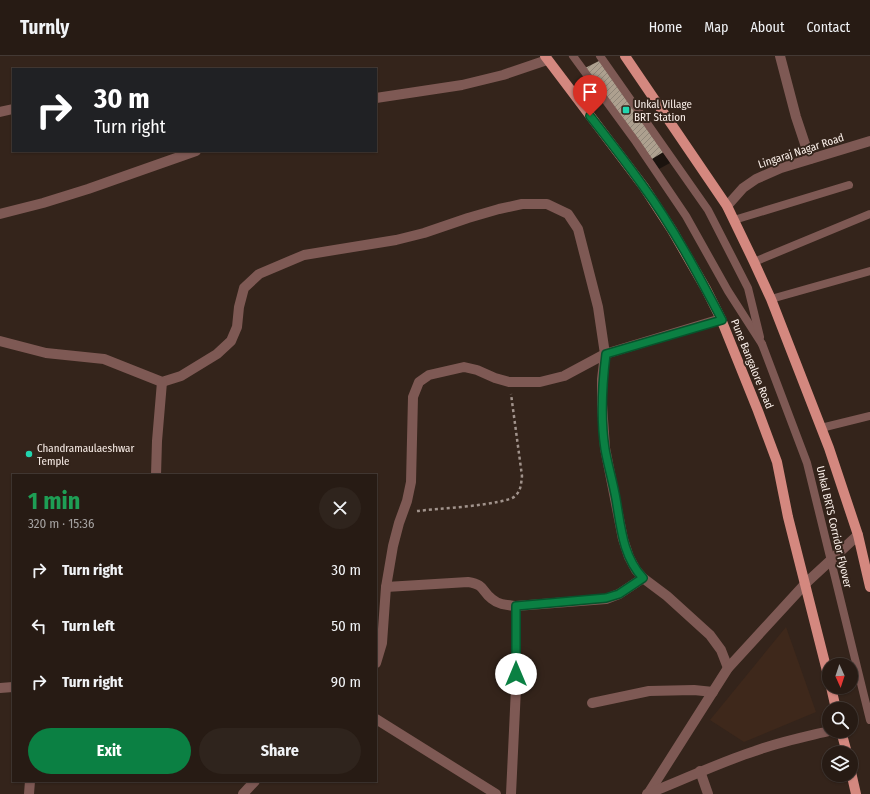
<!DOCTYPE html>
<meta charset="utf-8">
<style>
:root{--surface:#271b14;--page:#2f241d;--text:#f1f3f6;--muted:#a4a1a0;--line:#433934;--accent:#0b8043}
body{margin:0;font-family:"Fira Sans Condensed",sans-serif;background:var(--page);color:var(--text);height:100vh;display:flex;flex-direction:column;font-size:15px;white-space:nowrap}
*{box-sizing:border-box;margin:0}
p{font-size:13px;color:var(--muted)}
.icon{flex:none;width:22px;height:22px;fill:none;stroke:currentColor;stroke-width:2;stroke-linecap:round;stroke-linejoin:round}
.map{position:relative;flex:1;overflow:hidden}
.panel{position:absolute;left:12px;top:418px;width:365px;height:308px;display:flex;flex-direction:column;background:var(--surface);border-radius:0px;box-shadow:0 1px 3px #0004,0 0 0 1px var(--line)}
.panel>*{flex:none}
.hud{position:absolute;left:12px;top:12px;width:365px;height:84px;border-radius:0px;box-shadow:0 1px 3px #0004,0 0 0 1px var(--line);background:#202124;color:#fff;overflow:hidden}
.needle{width:26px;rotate:177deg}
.fabs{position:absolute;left:822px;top:602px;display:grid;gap:8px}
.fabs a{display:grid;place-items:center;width:36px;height:36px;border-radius:50%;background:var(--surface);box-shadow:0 1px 3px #0004,0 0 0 1px var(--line);font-size:20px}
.pin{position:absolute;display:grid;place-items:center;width:34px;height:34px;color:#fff;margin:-41px -17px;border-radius:50% 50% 50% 0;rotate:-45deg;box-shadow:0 0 4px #0007}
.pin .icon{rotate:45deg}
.me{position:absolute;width:44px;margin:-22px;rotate:0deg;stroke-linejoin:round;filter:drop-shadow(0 0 3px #0008)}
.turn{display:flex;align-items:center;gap:14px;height:84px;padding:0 16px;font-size:18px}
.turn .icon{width:52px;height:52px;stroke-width:2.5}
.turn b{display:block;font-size:28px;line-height:34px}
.round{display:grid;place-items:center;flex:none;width:42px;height:42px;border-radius:21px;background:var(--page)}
.headline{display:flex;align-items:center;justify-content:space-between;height:68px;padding:0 16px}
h1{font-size:24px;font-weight:700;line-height:30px;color:#1e9e55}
.cta{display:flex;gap:8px;margin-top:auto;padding:8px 16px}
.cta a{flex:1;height:46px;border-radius:24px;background:var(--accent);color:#fff;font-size:16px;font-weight:700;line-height:46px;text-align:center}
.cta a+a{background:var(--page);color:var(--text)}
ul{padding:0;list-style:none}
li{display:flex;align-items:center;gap:12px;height:56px;padding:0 16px}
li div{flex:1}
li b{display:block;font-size:15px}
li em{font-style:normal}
header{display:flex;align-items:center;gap:24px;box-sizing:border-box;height:56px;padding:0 20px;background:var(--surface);border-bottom:1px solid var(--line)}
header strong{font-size:19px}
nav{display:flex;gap:22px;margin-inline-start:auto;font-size:14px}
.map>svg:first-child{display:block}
.built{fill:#3e281b}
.shadow{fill:#0007}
.building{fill:url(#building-hatch)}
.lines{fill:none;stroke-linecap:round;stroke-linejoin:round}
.path{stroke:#a1938c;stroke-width:2.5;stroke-dasharray:3 3;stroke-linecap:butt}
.service{stroke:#7e5954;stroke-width:8}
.minor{stroke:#7e5954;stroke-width:10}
.tertiary{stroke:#7e5954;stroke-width:10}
.primary{stroke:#d4887f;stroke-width:10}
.service-bridge{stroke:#7e5954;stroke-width:8}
.route-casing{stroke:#07532c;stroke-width:10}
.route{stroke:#0b8043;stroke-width:7}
.poi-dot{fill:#22d5af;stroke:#34241b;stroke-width:1.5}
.labels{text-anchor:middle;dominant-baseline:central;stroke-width:4;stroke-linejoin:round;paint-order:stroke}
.poi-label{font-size:11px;fill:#faefe9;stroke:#34241b;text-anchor:start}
.street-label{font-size:11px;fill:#faefe9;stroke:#34241b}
</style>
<header>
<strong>Turnly</strong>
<nav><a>Home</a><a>Map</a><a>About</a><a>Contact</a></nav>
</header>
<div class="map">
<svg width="870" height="738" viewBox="0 0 870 738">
<defs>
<pattern id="building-hatch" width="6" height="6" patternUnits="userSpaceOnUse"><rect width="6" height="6" fill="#ada08f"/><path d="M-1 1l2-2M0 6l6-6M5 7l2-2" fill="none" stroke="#908679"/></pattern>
</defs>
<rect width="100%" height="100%" fill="#34241b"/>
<path class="built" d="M786,571L816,656L744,686L710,664Z"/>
<path class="shadow" d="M593,24L664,96L670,107L659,113Z"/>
<path class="building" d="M601,4L665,95L652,103L585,12Z"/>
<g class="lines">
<path class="path" d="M417,455C433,453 507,449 515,440C521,435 521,428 522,420L511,338"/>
<g class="service">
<path d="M573,0L636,86L686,160L728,235L762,288"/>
<path d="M600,0L708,154L748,232L760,281"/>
<path d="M734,164L849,129"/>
<path d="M754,206L870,158"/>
<path d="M771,243L870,215"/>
<path d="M821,372L870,360"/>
</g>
<g class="minor">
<path d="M780,0L796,61L810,103"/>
<path d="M376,42L462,29L503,19L547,4"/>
<path d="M0,56L13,53"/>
<path d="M0,158L43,147L88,133L196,95"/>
<path d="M0,285L46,297L104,303L162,326L181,320L217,298L231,285L237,271L239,251L244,232L259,218L304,199L396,184L424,177L468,162L499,153L522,148H547L568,158L578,173L598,251L605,298L602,323V348L605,392L623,483L629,501L636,514L643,522L667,540L710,579L721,594L728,612"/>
<path d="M156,419L157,385L162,326"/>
<path d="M386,531L468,526C486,529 480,534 492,543C499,549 507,549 516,550L606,543L619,538L643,522"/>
<path d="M376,607L382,587L386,531L393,490L399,467L407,445L411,426L413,341L419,326L429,319L464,311L477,314L495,322L509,326H540L564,320L605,298L721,263"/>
<path d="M592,647L649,635L694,634L713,636"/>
<path d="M700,715L708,738"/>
<path d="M29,738L30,725"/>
<path d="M243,738L255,725"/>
<path d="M511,738L516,632V550"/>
<path d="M648,738L728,612L806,527L858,479"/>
</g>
<g class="tertiary">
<path d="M727,150L743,132L756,123L781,112L870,85"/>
<path d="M0,632L13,631"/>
<path d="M376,663L496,738"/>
<path d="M647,738C683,724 718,707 755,695C779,686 804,681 829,675"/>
</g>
<g class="primary">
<path d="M545,0L644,131L672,174L706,233L721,263L758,355L777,406L788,461L829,623"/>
<path d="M625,0L727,150L754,206L771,243L829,392L858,479L870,531"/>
<path d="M831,631L836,653"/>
<path d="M841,675L847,697"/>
<path d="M851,716L856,738"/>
</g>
<path class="service-bridge" d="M762,288L807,407L870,664"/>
</g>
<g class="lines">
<g class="route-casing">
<path id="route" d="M516,618V550L606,542L619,538L643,522C623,501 621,472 616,443C613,426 608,410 605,393C600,361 602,330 606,298L722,264C698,218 673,171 643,130C626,106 608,83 590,60"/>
</g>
<use href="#route" class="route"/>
</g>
<g class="poi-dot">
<rect x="622" y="50" width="8" height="8" rx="2"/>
<circle cx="29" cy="398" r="4"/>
</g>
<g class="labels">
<g class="poi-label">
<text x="634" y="48">Unkal Village<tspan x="634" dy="13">BRT Station</tspan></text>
<text x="37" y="392">Chandramaulaeshwar<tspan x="37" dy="13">Temple</tspan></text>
</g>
<g class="street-label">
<text transform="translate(801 95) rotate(-18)">Lingaraj Nagar Road</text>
<text transform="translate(752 308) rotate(68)">Pune Bangalore Road</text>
<text transform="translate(834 471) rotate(77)">Unkal BRTS Corridor Flyover</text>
</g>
</g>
</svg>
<div class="fabs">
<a><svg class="needle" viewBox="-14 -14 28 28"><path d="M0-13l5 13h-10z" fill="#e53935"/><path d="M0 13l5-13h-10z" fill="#a4a1a0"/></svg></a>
<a><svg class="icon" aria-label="search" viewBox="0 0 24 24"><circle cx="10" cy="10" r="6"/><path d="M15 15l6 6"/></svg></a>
<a><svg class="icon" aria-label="layers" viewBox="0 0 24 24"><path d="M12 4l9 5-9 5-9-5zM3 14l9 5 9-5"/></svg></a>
</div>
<div class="pin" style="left:590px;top:60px;background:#d93025"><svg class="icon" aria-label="arrive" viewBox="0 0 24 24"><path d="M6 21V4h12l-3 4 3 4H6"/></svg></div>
<svg class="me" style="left:516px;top:618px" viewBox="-20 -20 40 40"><circle r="19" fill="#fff"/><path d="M0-13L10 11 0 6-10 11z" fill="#0b8043"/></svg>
<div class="hud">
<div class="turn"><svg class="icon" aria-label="right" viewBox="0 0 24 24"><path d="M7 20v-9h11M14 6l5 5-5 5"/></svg><div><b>30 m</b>Turn right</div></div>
</div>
<section class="panel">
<div class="headline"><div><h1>1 min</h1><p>320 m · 15:36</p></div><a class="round"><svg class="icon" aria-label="close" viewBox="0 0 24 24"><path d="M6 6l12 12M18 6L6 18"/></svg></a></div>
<ul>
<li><svg class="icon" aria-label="right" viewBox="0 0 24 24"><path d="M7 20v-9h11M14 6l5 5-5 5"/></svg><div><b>Turn right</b></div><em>30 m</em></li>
<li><svg class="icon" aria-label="left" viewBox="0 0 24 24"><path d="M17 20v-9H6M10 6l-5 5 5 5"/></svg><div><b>Turn left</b></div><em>50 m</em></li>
<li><svg class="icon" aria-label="right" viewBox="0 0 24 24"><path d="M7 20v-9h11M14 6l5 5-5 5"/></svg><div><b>Turn right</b></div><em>90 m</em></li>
</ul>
<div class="cta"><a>Exit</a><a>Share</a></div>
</section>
</div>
